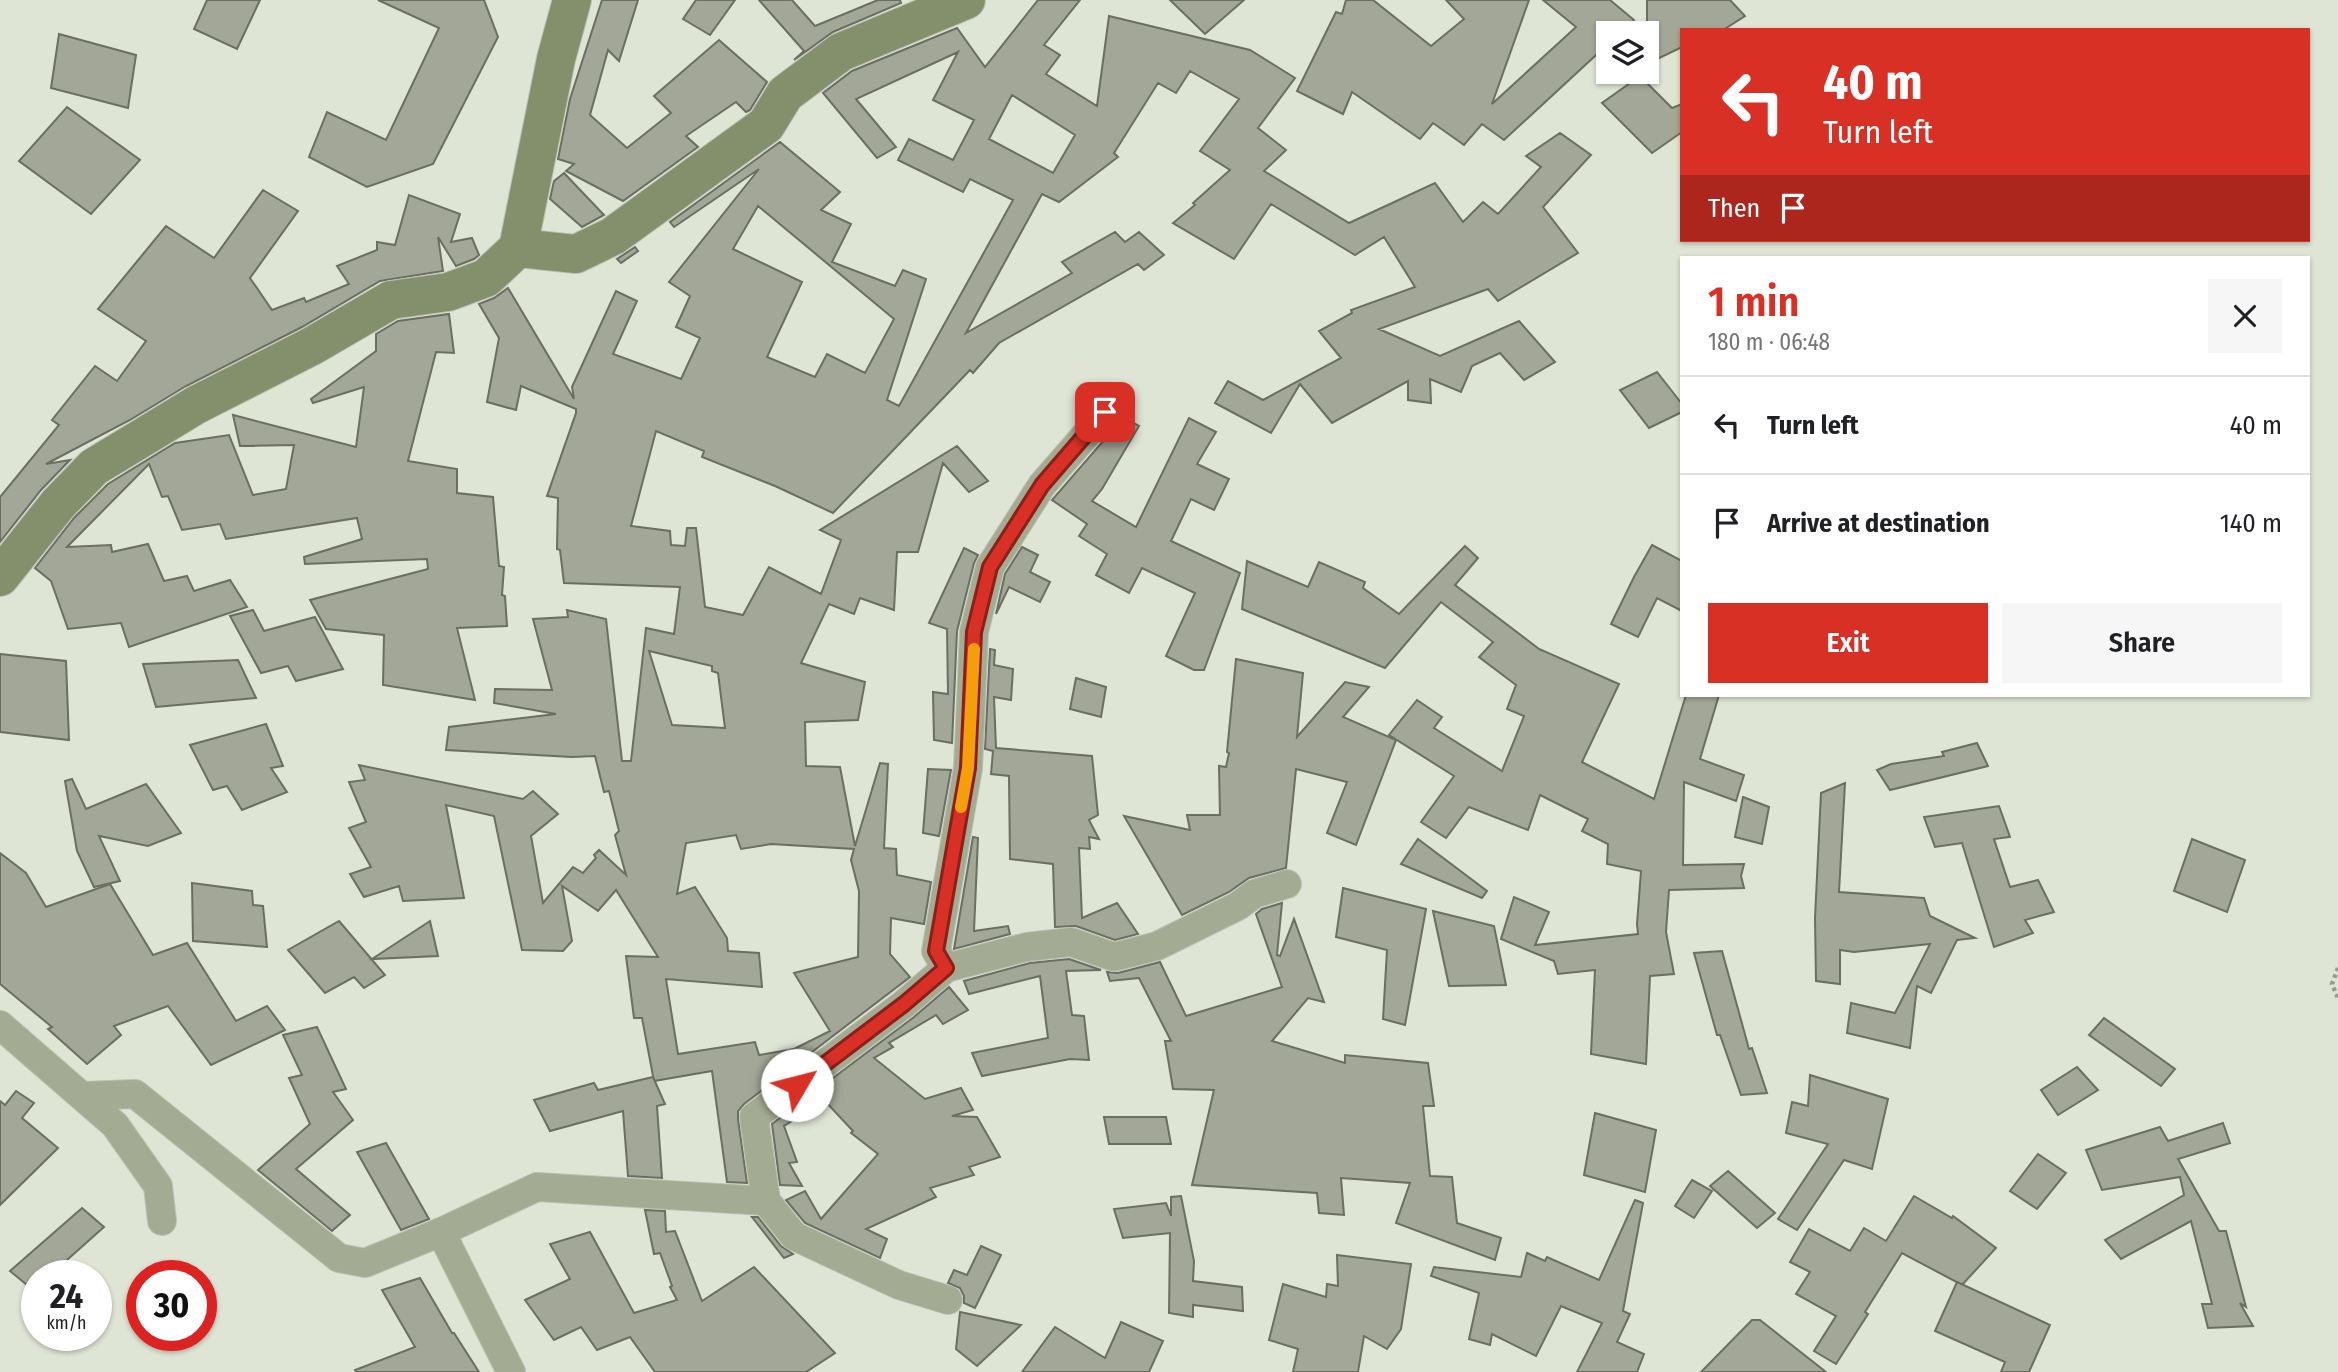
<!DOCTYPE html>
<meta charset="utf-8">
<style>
:root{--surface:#fff;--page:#f6f6f6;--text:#202124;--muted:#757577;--line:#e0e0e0;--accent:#d93025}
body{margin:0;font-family:"Fira Sans Condensed",sans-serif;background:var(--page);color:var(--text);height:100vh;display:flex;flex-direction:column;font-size:26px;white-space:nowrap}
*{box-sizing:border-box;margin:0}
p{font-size:23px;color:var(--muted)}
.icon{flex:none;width:38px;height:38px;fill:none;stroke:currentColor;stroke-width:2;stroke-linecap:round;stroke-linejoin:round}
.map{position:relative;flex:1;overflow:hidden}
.sheet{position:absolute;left:1680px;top:256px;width:630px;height:441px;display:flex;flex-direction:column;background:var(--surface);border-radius:0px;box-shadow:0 2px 5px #0004}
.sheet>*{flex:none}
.banner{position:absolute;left:1680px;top:28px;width:630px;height:214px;border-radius:0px;box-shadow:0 2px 5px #0004;background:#d93025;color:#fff;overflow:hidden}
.buttons{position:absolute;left:1596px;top:21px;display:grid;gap:14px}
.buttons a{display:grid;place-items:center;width:63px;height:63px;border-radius:0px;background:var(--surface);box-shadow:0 2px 5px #0004;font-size:35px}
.speed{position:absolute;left:21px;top:1260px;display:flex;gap:14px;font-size:35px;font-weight:700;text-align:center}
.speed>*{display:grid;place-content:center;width:91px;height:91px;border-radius:50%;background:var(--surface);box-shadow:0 2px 5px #0004;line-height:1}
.speed small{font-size:18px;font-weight:400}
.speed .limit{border:10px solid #d22;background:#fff;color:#111}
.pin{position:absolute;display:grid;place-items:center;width:60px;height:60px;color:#fff;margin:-30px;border-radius:14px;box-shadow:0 4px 10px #0006}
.me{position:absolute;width:77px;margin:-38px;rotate:53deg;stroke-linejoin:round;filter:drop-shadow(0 0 5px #0008)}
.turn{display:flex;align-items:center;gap:24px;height:147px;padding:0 28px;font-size:32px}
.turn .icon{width:91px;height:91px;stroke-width:2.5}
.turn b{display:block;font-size:49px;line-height:60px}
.then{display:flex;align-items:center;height:66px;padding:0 28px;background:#0003;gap:14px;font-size:26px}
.round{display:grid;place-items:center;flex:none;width:74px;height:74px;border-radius:0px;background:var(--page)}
.summary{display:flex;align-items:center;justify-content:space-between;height:119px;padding:0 28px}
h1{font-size:42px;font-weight:600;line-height:52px;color:var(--accent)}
.primary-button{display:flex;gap:14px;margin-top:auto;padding:14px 28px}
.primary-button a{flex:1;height:80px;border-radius:0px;background:var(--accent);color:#fff;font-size:28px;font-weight:600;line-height:80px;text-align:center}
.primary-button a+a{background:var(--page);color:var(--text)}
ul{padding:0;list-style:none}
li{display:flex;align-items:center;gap:21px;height:98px;padding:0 28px;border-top:2px solid var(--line)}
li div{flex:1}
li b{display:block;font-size:26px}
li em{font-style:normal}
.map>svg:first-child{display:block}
.building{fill:#a2a798;stroke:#6a6f61;stroke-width:2;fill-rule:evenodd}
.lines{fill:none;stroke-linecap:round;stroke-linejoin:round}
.street-casing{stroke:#bbc1b3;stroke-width:30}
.secondary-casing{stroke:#bbc1b3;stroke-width:40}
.path{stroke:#979b8f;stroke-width:4.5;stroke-dasharray:3.5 3.5;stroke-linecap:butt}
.street{stroke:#a3ab92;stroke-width:28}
.secondary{stroke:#84906b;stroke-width:38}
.route-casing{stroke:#8d1f18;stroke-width:18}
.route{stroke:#d93025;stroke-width:12}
.slow{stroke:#f59e0b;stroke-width:12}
</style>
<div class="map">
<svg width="2338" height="1372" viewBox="0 0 2338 1372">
<rect width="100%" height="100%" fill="#dfe5d5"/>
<g class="building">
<path d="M207,0H260L237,49L194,29Z"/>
<path d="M378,0H484L498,37L433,164L367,187L309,157L327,112L386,140L439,28Z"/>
<path d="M602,0H638L619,61L608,50L590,115L627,148L671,113L654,96L719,40L767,82L750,110L746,112L736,102L686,136L698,147L623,201L566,171L574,164L558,159L570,99Z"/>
<path d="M696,0H735L710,35L683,19Z"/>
<path d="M759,0H792L815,26L878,0H900L901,3L833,32L794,60L804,51Z"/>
<path d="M1038,0H1080L1044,45L1060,55L1046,74L1097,106L1109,16L1250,50L1295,78L1258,128L1286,150L1264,171L1349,223L1435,183L1463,222L1483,202L1498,214L1541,167L1526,156L1560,133L1591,155L1543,207L1578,253L1498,301L1488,289L1379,329L1440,356L1519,321L1555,362L1524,380L1500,353L1472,366L1461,392L1430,379L1431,403L1408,400V381L1332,423L1300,384L1271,433L1215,403L1228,381L1263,400L1341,358L1319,331L1352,313L1351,310L1415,287L1384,237L1355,255L1271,204L1234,259L1173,223L1195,205L1193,203L1230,170L1200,151L1239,99L1190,71L1176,93L1158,83L1114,153L1118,157L1059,202L1042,194L966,333L1072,273L1062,262L1115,232L1125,242L1139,232L1164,255L1144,270L1138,264L999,343L973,373L970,370L833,513L775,486L702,457L704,451L656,431L631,526L670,531L671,545L685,546L687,528H696L705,607L743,615L769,567L821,594L841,540L820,530L957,446L988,481L969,492L943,463L918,552H897L894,610L860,598L854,614L829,604L801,663L865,682L858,720L805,722L806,766L840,767L855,846L880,763L888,764L884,848L896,849L897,875L931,882L924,924L891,918L890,954L910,977L744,1104L738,1111V1119L747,1183L727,1182L712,1071L654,1081L642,1018H634L626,956L658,957L616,890L598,911L562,886L572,941L563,951L522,950L494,816L446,805L464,898L403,901L399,886L364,897L350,874L371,867L349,828L366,822L349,782L365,780L359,765L523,799L533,791L558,814L531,836L543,903L573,867L583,873L596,858L594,855L599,850L626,875L615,835L619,831L609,791L604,792L595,756L572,757L446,750L449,727L556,714L494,703L495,689L552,690L533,619L568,617L567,610L606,619L622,761H631L646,628L674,634L680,587L564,583L560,550L557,549L558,498L547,496L576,413V409L521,386L516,410L487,402L499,338L479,304L494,298L508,288L574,399L572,387L616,291L637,301L613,354L681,379L700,338L676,327L690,296L669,282L759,169L674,227L670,222L780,142L840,192L821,210L851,224L832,262L895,286L903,270L926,279L887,400L899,406L1013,200L970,179L963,192L898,160L909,139L953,160L974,120L933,100L958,52L856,99L896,147L877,158L823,93L852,71L957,28L985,67ZM1012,95L1075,135L1053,173L989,139ZM758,206L894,319L865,373L827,354L815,377L767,357L802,282L733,249ZM649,651L712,666V671L718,673L725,728L672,725ZM736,835L741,849L771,844L854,849L851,860L859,891L858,957L794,973L830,1031L794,1049L759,1055L755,1042L678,1054L666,979L762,987L759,953L728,951L727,938L695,887L677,894L686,843Z"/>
<path d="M1170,0H1244L1205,34Z"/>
<path d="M1346,0H1373L1431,46L1464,19L1446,0H1529L1492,104L1576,27L1543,0H1610L1634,20L1620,33H1608V44L1504,140L1482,124L1464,145L1433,123L1420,139L1352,92L1343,114L1297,91L1336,12L1342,14Z"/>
<path d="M1647,0H1730L1745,16L1723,30H1682V47L1647,64Z"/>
<path d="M59,34L136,55L128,108L51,88Z"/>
<path d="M1640,76L1672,108L1682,104V132L1652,153L1602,103Z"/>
<path d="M67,107L140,160L91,214L19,161Z"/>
<path d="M564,173L604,215L582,227L550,199L554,181Z"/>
<path d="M263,190L298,211L250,278L272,310L304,298L306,302L349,284L337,266L377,250V242L395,245L409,195L460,214L451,242L472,238L479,255L474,259L456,266L438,237L443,271L380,281L302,327L186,386L130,420L46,464L70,460L41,490L0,542V497L59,425L52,420L95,366L117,381L146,341L98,309L166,226L214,258Z"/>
<path d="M635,247L638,251L621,263L617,259Z"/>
<path d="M449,314L454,353L436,352L408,461L457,469V493L493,497L499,566L504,567L502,595L505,596L507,626L457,628L475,700L383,685L384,635L326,629L310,600L428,569L427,559L305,564L304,557L362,539L357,518L226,539L220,524L182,530L168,496L162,497L149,464L67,547L111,545L112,552L148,544L164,581L187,576L194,591L230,580L247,607L129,647L121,623L68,629L51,581L35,568L74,518L108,484L175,443L229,435L253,495L286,489L294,445L240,446L233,415L356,447L364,387L313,403L311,399L376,351V334L398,321Z"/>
<path d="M1657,372L1682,404V412L1649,428L1620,390Z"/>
<path d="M1121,416L1139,426L1102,489L1092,501L1136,527L1189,418L1216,432L1197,464L1229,479L1214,510L1191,499L1171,541L1240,573L1204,670H1194L1166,656L1195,593L1142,568L1129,593L1096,575L1107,554L1079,536L1087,524L1052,500L1118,424Z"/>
<path d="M1652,545L1682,561V611L1657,598L1638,637L1611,624L1634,577Z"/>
<path d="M1465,546L1478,558L1455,585L1539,649L1619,684L1582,762L1654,799L1686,695H1719L1700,759L1744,775L1736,801L1684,782L1683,865L1744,864L1741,876L1744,888L1669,890L1666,932L1674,974L1650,976L1646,1064L1591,1054L1595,970L1558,974L1554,961L1501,939L1514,897L1549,912L1535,945L1638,934L1637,924L1641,871L1607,864L1608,844L1582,831L1588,819L1540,795L1528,830L1469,807L1446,838L1421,822L1454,776L1389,735L1417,700L1442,717L1434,728L1502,771L1524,716L1507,709L1516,685L1479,657L1493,642L1441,602L1385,668L1242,609L1247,561L1308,587L1319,562L1365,582L1363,588L1399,614Z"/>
<path d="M1022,547L1038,555L1030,572L1050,582L1040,602L1009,587L996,614L1005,574Z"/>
<path d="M964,548L978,555L974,563L957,631L952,743L934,740L933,692L948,694L947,629L929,623Z"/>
<path d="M253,610L264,631L315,617L343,669L296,681L288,666L261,673L230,616Z"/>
<path d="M990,649L995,650L994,665L1013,669L1011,700L994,697L996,748L1092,756L1098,815L1089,820L1099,839L1089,837L1090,849L1079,848L1082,918L1117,903L1138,934L1115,940L1076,926L1055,927L1053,864L1010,859L1009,776L991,774L993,751L985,749Z"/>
<path d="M0,654L66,661L69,740L0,732Z"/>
<path d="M1236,659L1303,673L1297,737L1345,682L1369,687L1343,717L1396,740L1356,845L1327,833L1347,782L1296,769L1286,868L1249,878L1229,892L1182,915L1124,816L1190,830L1187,815H1220L1219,766L1226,767L1229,753L1227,752Z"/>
<path d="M238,660L256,698L156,707L143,664Z"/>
<path d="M1076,678L1106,687L1101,717L1070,709Z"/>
<path d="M266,724L283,766L271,768L287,792L242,810L227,786L213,790L190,745Z"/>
<path d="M1977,743L1988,766L1890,790L1877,770L1891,764L1944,756L1942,752Z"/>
<path d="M928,769L951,770L939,836L923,833Z"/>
<path d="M72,779L86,809L146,784L181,833L148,846L99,836L120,881L94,887L77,851L65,781Z"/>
<path d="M1845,783L1839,892L1924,898L1930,916L1975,938L1957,940L1931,993L1917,986L1910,1048L1847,1033L1851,1003L1895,1013L1930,944L1854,952L1840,950V984L1816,981L1815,918L1821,793Z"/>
<path d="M1743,797L1769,807L1762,844L1735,837Z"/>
<path d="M1999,806L2010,837L1994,839L2010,887L2038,880L2054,912L2025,920L2033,933L1994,947L1962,843L1935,847L1924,817Z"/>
<path d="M973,837L978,838L974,931L1008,926L1010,934L954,949Z"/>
<path d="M1418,839L1487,891L1482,898L1401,864Z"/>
<path d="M2192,839L2245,860L2227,912L2174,891Z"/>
<path d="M0,853L26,873L46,907L110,884L153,955L187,943L236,1021L267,1006L285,1030L211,1065L168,1006L114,1026L121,1035L87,1064L48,1029L52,1027L0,984Z"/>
<path d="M192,883L252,891L253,905L263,906L267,947L193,941Z"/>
<path d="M1343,888L1426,909L1405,1025L1383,1019L1387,950L1336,937Z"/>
<path d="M1282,903L1277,955L1280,956L1294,919L1324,1002L1308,998L1272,1041L1345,1063V1055L1428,1063L1434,1106H1423L1430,1176L1452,1177L1457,1223L1501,1238L1495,1260L1396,1223L1410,1183L1341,1178L1344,1215L1319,1213L1317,1193L1192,1185L1214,1090L1173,1089L1165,1041H1171L1139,978L1110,981L1107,972L1118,973L1160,962L1186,1016L1282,987L1256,914L1262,909Z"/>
<path d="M1433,911L1494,926L1506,985L1449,986Z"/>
<path d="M339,921L385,975L364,988L354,977L325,993L288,950Z"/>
<path d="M430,921L438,956L372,959Z"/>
<path d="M1722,951L1749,1049L1752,1048L1767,1093L1741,1095L1720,1035H1717L1694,953Z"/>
<path d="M1069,959L1101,970L1066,971L1072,1015L1084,1016L1089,1060L1070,1059L982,1076L972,1053L1048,1038L1040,976L969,994L964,981L1030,963Z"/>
<path d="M949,987L968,1010L943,1024L936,1015L889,1043L893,1047L874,1058L925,1099L961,1088L973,1110L952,1116L977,1117L1000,1157L969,1167L974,1175L930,1188L936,1197L866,1229L887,1239L880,1258L805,1223L786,1200L805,1191L821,1219L878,1154L851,1133L853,1131L825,1101L784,1126L797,1162L789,1163L802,1186L780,1185L772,1124L914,1017Z"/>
<path d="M2104,1018L2175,1069L2161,1086L2089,1035Z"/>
<path d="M317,1027L346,1089L333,1092L353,1120L296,1169L350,1215L332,1231L258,1170L310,1124L289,1078L302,1075L283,1035Z"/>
<path d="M2077,1067L2098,1090L2058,1115L2041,1090Z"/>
<path d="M1810,1075L1888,1099L1872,1169L1844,1160L1797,1230L1778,1219L1828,1144L1786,1133L1792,1102L1808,1106Z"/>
<path d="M653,1077L665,1104L657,1106L662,1178L628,1176L623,1111L550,1131L534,1100L594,1083L598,1090Z"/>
<path d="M16,1091L34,1103L22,1118L58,1148L0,1205V1101L5,1105Z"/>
<path d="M1595,1113L1656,1130L1645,1192L1584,1175Z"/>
<path d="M1104,1117H1166L1171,1144H1109Z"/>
<path d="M2223,1123L2230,1143L2178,1159L2219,1231H2226L2246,1307L2240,1303L2253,1326L2208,1328L2202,1304H2212L2191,1221L2121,1259L2105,1240L2184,1195L2180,1177L2102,1190L2086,1150L2160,1127L2168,1141Z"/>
<path d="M386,1143L429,1219L401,1230L357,1152Z"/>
<path d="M2038,1154L2066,1173L2037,1209L2010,1191Z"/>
<path d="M1728,1171L1775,1213L1757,1228L1710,1186Z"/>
<path d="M1692,1180L1712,1191L1694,1218L1675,1206Z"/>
<path d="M1181,1196L1194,1261L1193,1281L1242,1287L1243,1311L1193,1305V1317L1169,1313L1170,1233L1123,1238L1114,1209L1166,1203L1171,1216V1197Z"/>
<path d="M1914,1196L1952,1218L1953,1216L1996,1248L1962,1285L1902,1253L1865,1312L1868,1314L1836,1364L1814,1351L1836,1316L1796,1294L1810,1272L1790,1262L1809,1229L1850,1251L1864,1228L1886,1241Z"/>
<path d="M1635,1200L1643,1203L1623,1311L1630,1314L1617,1342L1644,1354L1637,1372H1577L1602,1323L1561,1306L1536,1356L1492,1334L1490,1345L1469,1339L1479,1293L1431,1276L1434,1267L1521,1277L1527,1253L1545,1261L1547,1257L1599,1280Z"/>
<path d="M82,1208L104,1227L49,1276H37V1286L33,1290L10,1271Z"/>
<path d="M645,1210L665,1211L666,1232L675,1231L702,1301L754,1267L835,1353L806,1372H655L630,1337L597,1350L581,1327L554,1340L525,1300L570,1279L550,1244L590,1232L634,1313L677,1300L670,1287L672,1286L660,1253L654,1254Z"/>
<path d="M752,1217H758L781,1246L793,1254L784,1258Z"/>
<path d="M981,1246L1001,1255L975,1308L964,1303V1296L960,1288L948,1283L954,1270L967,1275Z"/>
<path d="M1337,1255L1411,1264L1401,1329L1387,1349L1364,1336L1358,1372H1293L1298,1349L1269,1340L1283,1284L1326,1297L1327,1284L1338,1286Z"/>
<path d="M420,1278L452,1333H454L479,1372H356L355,1370L415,1347L382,1290Z"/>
<path d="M1957,1282L2050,1325L2029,1372H2001L2005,1362L1935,1331Z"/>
<path d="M960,1312L1021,1325L977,1366L956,1349Z"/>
<path d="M1752,1320H1760L1826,1372H1701Z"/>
<path d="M1121,1322L1163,1341L1149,1372H1022L1055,1327L1105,1358Z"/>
</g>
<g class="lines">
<g class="street-casing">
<g id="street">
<path d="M946,968L936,951L968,768L974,632L990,567L1042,485L1105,413"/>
<path d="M0,1025L115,1125L158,1186L162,1221"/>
<path d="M82,1096L135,1094L339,1258L365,1263L441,1232L537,1187L766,1201"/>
<path d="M441,1232L511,1372"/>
<path d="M948,1300L899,1285L794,1236L766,1201L754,1117L904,1004L946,968L1027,947L1071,942L1114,957L1157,946L1238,906L1254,894L1287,884"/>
</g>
</g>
<g class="secondary-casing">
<g id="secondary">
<path d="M518,248L576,254L613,236L766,125L785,94L841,52L966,0"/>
<path d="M0,577L58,504L94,467L196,405L312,346L391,300L448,292L486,278L518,248L556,59L572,0"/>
</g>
</g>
<path class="path" d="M2338,968L2332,984L2338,998"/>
<use href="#street" class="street"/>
<use href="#secondary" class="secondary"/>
</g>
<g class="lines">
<g class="route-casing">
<path id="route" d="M797,1085L904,1004L946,968L936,951L968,768L974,632L990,567L1042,485L1105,412"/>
</g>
<use href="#route" class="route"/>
<path class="slow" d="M961,807L968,768L974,649"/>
</g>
</svg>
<div class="buttons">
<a><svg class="icon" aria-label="layers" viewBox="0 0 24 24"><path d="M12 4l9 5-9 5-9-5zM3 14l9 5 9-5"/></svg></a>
</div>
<div class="speed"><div>24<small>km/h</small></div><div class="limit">30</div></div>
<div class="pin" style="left:1105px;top:412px;background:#d93025"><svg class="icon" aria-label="arrive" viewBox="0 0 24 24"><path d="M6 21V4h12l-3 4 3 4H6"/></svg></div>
<svg class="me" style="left:797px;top:1085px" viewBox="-20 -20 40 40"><circle r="19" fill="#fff"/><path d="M0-13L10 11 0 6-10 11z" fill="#d93025"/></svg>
<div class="banner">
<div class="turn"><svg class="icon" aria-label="left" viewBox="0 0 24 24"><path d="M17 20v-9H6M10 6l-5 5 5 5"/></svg><div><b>40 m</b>Turn left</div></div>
<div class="then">Then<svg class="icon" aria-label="arrive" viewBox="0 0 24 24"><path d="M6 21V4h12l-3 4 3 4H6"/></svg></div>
</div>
<section class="sheet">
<div class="summary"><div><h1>1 min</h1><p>180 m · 06:48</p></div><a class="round"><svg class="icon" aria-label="close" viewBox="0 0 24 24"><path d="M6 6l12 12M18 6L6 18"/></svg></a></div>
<ul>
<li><svg class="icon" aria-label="left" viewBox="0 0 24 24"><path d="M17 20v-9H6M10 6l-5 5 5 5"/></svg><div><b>Turn left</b></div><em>40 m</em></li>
<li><svg class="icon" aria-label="arrive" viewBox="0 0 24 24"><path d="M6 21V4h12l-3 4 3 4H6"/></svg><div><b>Arrive at destination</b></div><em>140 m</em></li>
</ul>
<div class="primary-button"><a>Exit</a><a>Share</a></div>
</section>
</div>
